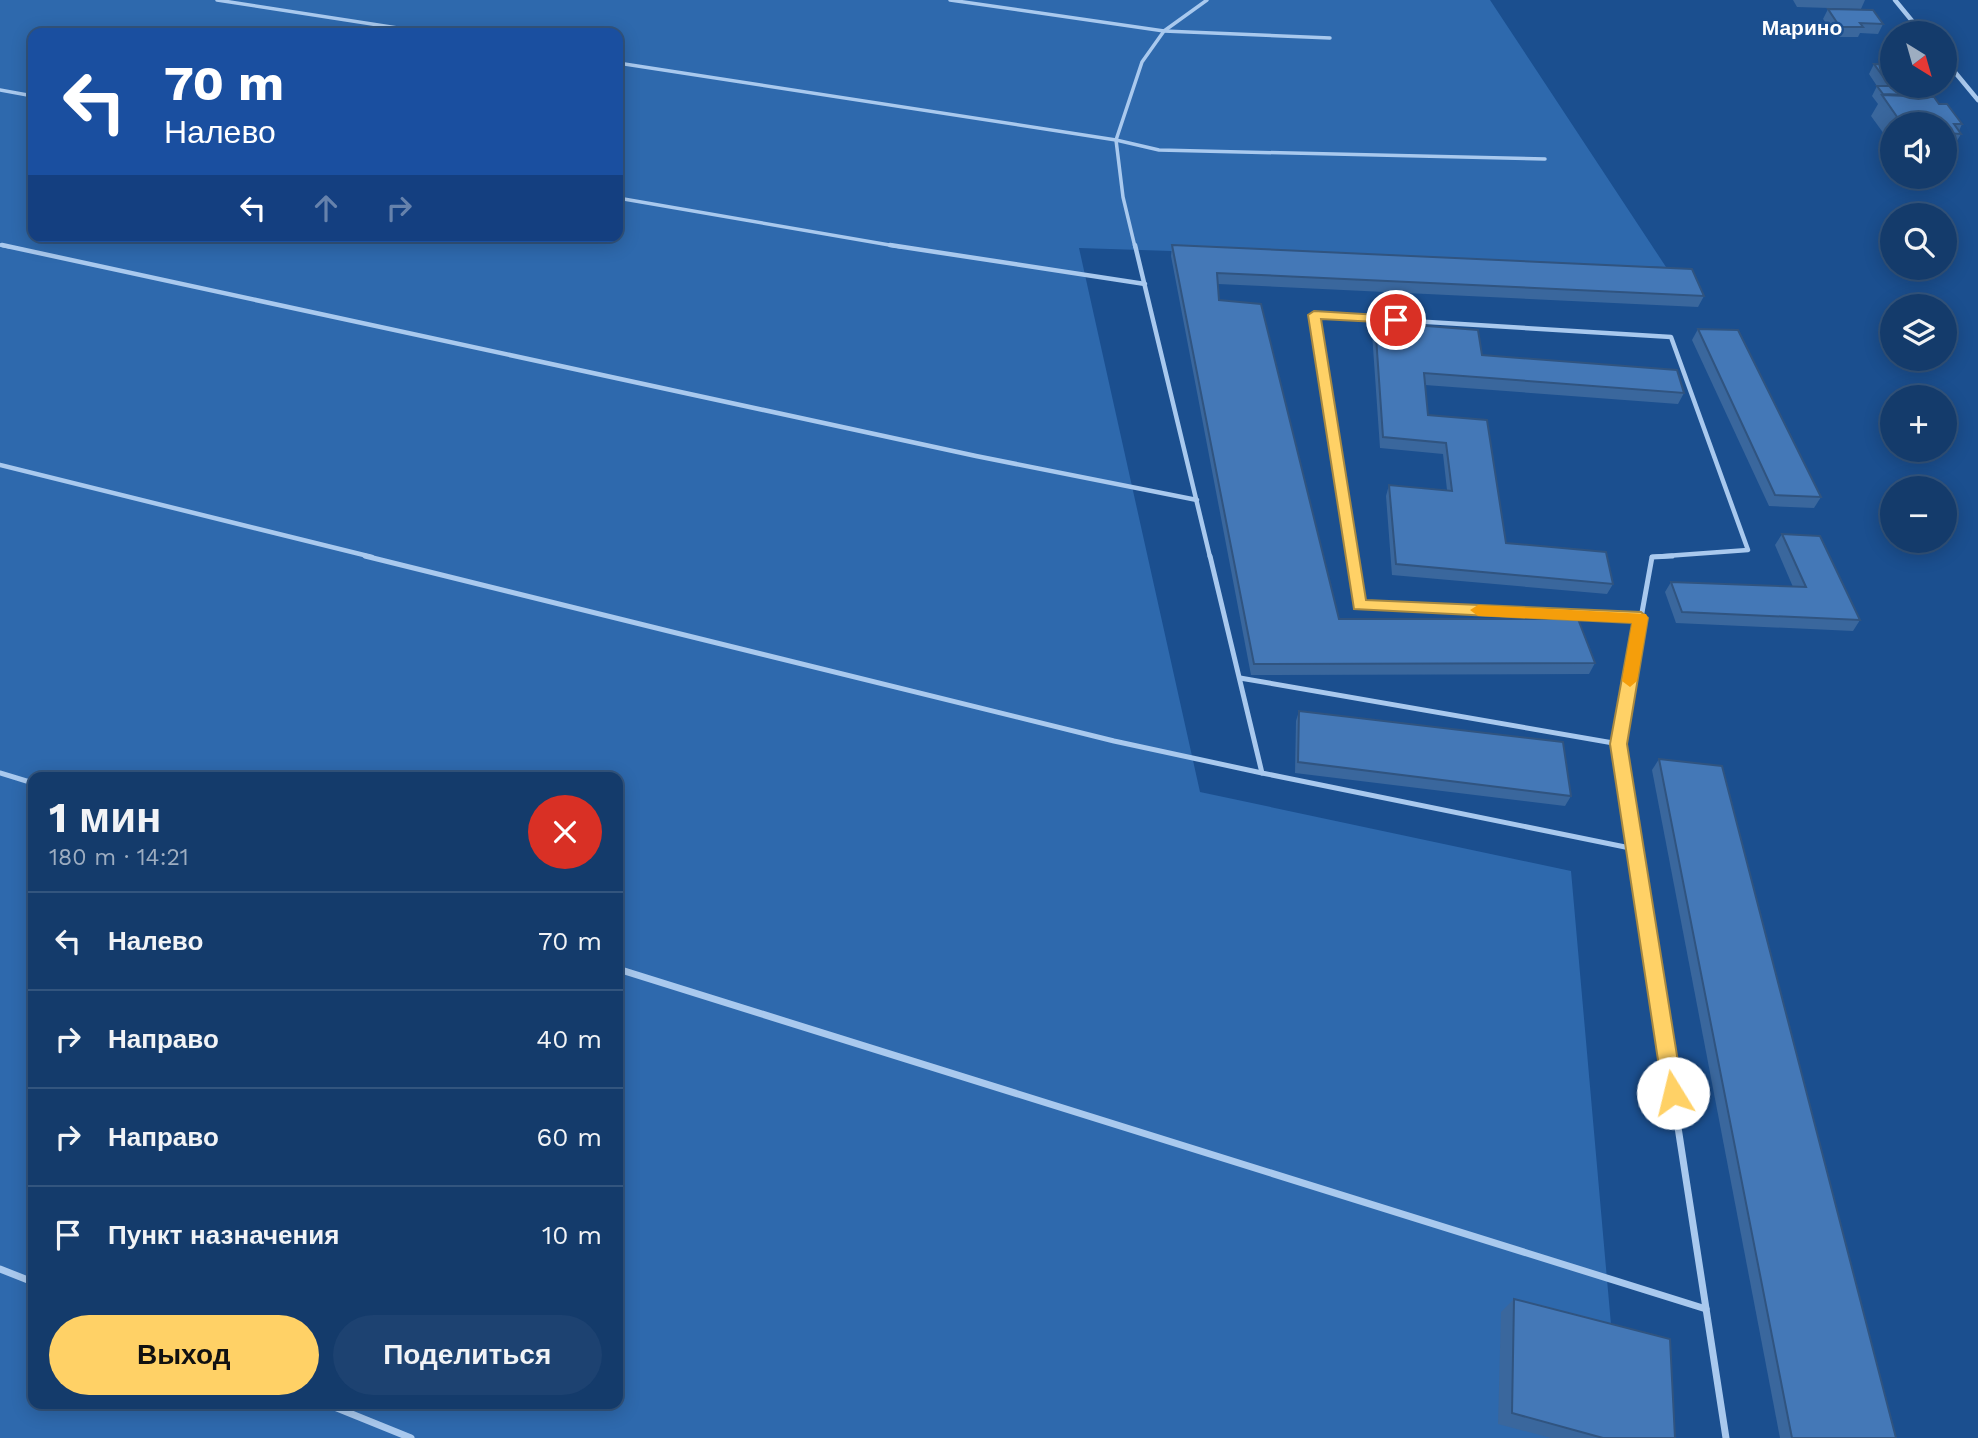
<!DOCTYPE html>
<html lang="ru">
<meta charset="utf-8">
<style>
:root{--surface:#143b6b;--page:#1d4271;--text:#f1f3f6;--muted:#9dadc1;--line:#33557e;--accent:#ffd166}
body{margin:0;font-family:"Work Sans",sans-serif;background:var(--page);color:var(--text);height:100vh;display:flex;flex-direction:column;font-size:26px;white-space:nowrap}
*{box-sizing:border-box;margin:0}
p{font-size:23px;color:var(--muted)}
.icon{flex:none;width:38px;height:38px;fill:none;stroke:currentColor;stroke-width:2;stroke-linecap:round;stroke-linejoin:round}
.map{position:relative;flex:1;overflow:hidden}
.details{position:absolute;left:28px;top:772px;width:595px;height:637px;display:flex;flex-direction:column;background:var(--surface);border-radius:14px;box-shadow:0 4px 18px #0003,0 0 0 2px var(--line)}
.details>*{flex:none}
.top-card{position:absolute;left:28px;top:28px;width:595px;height:214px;border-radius:14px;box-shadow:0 4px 18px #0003,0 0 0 2px var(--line);background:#1a4fa0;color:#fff;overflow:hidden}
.needle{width:46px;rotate:143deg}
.fabs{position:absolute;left:1880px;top:21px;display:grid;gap:14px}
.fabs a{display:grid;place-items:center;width:77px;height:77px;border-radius:50%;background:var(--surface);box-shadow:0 4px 18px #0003,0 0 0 2px var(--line);font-size:35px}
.pin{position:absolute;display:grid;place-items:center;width:60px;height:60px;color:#fff;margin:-30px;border:4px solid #fff;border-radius:50%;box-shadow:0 2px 7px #0007}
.me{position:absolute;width:77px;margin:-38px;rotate:351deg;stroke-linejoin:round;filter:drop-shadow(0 0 5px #0008)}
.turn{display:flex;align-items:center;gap:24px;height:147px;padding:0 21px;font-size:32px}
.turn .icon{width:91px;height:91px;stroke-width:2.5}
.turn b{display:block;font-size:49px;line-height:60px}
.lanes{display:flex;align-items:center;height:66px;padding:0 21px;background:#0003;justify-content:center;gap:35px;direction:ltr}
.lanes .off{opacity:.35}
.round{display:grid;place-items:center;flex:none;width:74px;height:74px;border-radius:37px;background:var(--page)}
.overview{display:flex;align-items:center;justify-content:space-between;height:119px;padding:0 21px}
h1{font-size:42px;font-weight:700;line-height:52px}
.cta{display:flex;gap:14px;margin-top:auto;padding:14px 21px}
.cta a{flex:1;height:80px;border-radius:42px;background:var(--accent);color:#111;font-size:28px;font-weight:700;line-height:80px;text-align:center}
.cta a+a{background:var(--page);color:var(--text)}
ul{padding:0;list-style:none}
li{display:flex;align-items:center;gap:21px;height:98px;padding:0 21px;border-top:2px solid var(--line)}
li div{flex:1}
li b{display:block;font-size:26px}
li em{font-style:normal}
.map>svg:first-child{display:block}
.green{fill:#2e69ad;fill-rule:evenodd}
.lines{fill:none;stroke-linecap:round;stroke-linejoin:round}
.lane-far3{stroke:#a9c9ee;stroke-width:3.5}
.lane-far2{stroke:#a9c9ee;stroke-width:4.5}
.lane-far1{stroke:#a9c9ee;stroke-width:5}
.lane{stroke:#a9c9ee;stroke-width:7}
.street{stroke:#a9c9ee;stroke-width:4.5}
.wall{fill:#3a679d}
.building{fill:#4478b7;stroke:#305480;stroke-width:2}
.route{fill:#ffd166;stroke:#a68842;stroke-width:2}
.slow{fill:#f59e0b}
.labels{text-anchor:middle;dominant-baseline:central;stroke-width:5;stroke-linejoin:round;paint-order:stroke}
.far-quarter-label{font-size:21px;font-weight:bold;fill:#fff;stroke:#1b4f8f}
</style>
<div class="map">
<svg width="1978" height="1438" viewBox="0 0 1978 1438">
<rect width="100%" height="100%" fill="#1b4f8f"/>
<path class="green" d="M0,0H1490L1666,267L1079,248L1200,792L1571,871L1621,1438H0ZM33,33H618V236H33ZM33,777H618V1404H33Z"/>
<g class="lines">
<g class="lane-far3">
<path d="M217,0L430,33"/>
<path d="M950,0L1164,31L1330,38"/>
<path d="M618,63L1116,140L1159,150L1545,159"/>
<path d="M0,90L33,96"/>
<path d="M618,198L901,247"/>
<path d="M0,245L10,247"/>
<path d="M1135,247L1123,197L1116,140L1142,62L1164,31L1207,0"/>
</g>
<g class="lane-far2">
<path d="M2,245L976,456L1197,500"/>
<path d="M890,245L1145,284"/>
<path d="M1135,245L1210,557"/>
<path d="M0,465L372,557"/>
<path d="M1352,557L1314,315L1671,337L1748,550L1652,557"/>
</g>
<g class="lane-far1">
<path d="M365,556L1114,741L1262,773"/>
<path d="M1210,556L1262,773L1635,849"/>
<path d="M1352,556L1360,605L1641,618"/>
<path d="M1641,618L1652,557L1672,556"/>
<path d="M1240,678L1619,744L1650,948"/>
<path d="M1619,744L1641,618"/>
<path d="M0,773L33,783"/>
</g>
<g class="lane">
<path d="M1650,946L1726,1438"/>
<path d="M618,969L1706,1309"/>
<path d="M0,1269L33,1282"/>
<path d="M327,1404L411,1438"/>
</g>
<g class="street">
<path d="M1895,0L1922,33"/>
<path d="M1944,59L1978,100"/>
</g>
</g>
<g class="wall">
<path d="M1793,0H1865L1861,9L1797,7Z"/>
<path d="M1828,9L1883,24L1878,34L1860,33L1858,37H1836L1823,19Z"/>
<path d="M1874,64L1922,88L1933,96V97L1939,104L1962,124L1959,131L1961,134L1949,154H1944V124H1892V145L1871,116L1878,104L1872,96L1877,86L1869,74Z"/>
<path d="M1172,245L1704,296L1698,307L1218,284L1219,300L1339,619L1595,663L1589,674L1251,675L1171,256Z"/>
<path d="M1375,322L1482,355L1684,393L1678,404L1425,385L1428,415L1487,420L1506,543L1613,584L1607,594L1392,575L1386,496L1389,485L1447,490L1443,454L1380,448L1372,333Z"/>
<path d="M1698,329L1821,497L1814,508L1769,506L1692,340Z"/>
<path d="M1782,534L1860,620L1853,631L1676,623L1665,592L1671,582L1793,587L1775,545Z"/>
<path d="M1299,711L1571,796L1565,806L1295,773L1296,721Z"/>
<path d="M1659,759L1896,1438H1780L1652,770Z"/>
<path d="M1514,1299L1675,1438H1551L1498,1424L1501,1312Z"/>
</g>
<g class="building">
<path d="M1828,9L1873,10L1883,24L1860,23L1863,27H1840Z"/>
<path d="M1874,64L1892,65V86H1921L1922,88H1927L1933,96L1883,94L1877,86H1890Z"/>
<path d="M1882,95L1934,97L1939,104H1947L1962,124H1954L1961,134L1944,133V124H1902Z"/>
<path d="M1172,245L1692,269L1704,296L1217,273L1219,300L1261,304L1339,619H1578L1595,663L1254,664Z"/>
<path d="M1375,322L1478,330L1482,355L1677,370L1684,393L1424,373L1428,415L1487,420L1506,543L1606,552L1613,584L1396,564L1389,485L1452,491L1446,443L1383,437Z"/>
<path d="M1698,329L1738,330L1821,497L1775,495Z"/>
<path d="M1782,534L1820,536L1860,620L1682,612L1671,582L1806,587Z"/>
<path d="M1299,711L1563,742L1571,796L1298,762Z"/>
<path d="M1659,759L1722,766L1896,1438H1792Z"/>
<path d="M1514,1299L1670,1339L1675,1438H1603L1512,1413Z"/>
</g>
<path class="route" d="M1314,311L1396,316L1402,320L1396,323L1321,319L1366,600L1641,612L1648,618L1627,744L1683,1093L1680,1099L1673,1102L1666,1099L1663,1093L1610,744L1632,623L1354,609L1308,315Z"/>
<path class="slow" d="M1478,605L1646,614L1648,618L1637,681L1630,687L1622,681L1632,623L1478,616L1470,610Z"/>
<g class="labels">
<g class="far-quarter-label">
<text x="1802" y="27">Марино</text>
</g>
</g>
</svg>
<div class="fabs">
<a><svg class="needle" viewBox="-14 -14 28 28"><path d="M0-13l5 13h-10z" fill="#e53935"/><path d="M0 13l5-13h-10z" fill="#9dadc1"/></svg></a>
<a><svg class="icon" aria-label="sound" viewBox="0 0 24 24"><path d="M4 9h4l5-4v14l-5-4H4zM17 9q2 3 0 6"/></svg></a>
<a><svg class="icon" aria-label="search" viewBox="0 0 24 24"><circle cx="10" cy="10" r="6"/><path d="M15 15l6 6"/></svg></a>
<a><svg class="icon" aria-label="layers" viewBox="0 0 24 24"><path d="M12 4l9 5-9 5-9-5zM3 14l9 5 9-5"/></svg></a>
<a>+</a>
<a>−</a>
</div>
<div class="pin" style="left:1396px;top:320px;background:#d93025"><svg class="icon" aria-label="arrive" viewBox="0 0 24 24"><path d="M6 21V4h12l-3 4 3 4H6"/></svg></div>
<svg class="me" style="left:1673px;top:1093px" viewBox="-20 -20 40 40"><circle r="19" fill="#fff"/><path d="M0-13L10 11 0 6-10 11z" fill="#ffd166"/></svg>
<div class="top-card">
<div class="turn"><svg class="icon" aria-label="left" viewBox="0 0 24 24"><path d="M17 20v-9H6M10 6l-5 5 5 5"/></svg><div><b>70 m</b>Налево</div></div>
<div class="lanes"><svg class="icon" aria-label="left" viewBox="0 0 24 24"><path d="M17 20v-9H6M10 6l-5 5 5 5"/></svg><svg class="icon off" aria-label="ahead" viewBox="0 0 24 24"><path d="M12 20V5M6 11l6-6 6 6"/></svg><svg class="icon off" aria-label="right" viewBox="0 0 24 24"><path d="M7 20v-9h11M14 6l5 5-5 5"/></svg></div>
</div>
<section class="details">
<div class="overview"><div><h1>1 мин</h1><p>180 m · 14:21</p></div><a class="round" style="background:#d93025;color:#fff"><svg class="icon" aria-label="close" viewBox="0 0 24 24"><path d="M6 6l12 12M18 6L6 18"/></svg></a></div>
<ul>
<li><svg class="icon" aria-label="left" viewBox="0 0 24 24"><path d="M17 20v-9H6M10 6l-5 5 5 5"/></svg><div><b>Налево</b></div><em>70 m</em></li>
<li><svg class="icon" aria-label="right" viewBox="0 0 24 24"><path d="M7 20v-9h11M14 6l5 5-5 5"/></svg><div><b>Направо</b></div><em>40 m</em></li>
<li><svg class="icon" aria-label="right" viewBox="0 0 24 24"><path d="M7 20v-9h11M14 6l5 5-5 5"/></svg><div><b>Направо</b></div><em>60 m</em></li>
<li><svg class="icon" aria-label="arrive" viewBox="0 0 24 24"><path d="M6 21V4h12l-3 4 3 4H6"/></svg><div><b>Пункт назначения</b></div><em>10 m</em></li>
</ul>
<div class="cta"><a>Выход</a><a>Поделиться</a></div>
</section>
</div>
